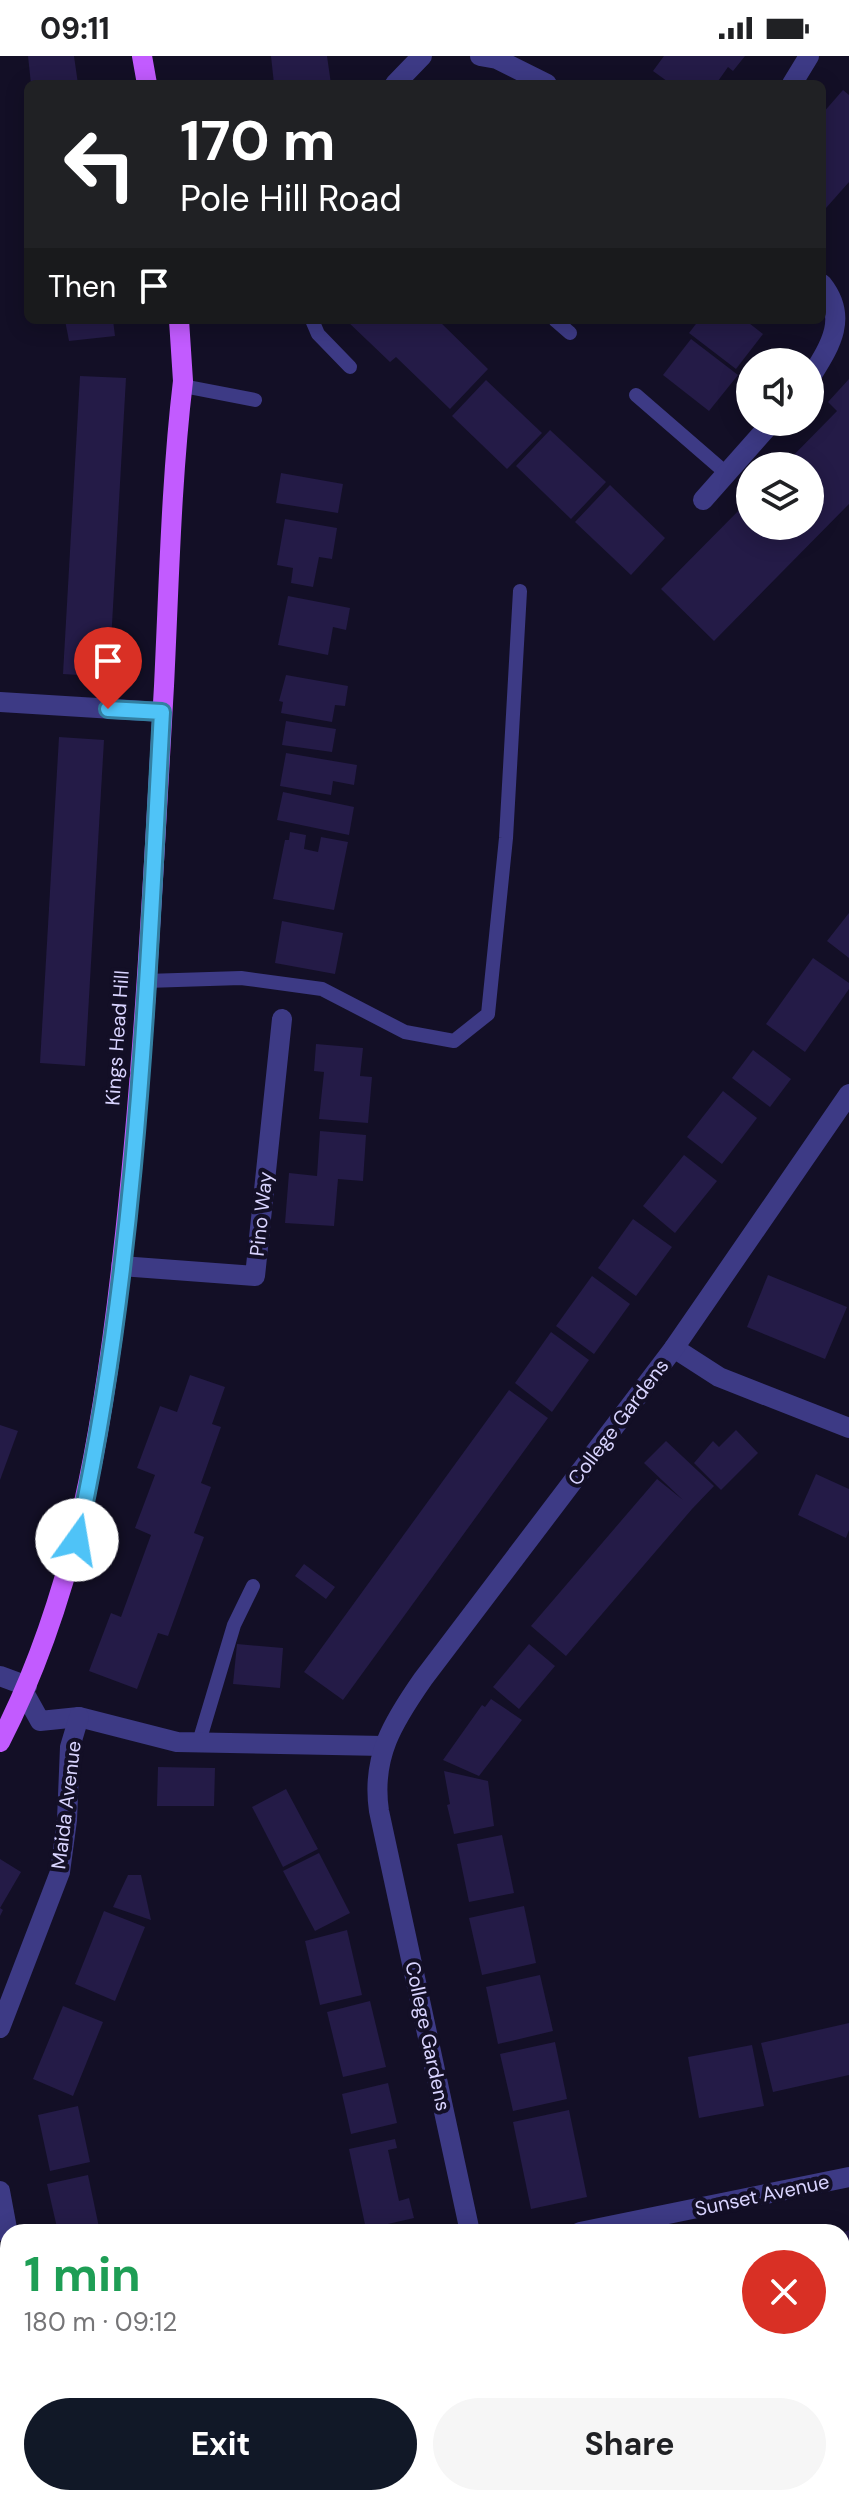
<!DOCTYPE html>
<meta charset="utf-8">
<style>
:root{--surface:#fff;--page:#f6f6f6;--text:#202124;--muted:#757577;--accent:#111827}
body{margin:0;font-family:"DM Sans",sans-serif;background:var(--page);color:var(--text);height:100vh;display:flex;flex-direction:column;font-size:30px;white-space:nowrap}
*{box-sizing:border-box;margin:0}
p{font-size:26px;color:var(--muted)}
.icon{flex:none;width:44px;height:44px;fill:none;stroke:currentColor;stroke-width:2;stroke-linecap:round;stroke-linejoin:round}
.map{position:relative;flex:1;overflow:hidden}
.details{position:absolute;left:0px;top:2168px;width:850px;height:282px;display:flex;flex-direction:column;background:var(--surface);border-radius:24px 24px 0 0;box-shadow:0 4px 20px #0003}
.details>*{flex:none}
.top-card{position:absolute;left:24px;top:24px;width:802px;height:244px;border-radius:12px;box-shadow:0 4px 20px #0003;background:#202124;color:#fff;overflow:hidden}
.buttons{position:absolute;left:736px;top:292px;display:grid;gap:16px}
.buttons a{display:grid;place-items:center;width:88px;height:88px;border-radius:50%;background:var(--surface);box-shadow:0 4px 20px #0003;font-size:40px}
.pin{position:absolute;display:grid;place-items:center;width:68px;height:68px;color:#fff;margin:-82px -34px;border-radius:50% 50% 50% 0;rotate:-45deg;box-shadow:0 0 8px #0007}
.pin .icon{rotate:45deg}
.me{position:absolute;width:88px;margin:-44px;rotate:13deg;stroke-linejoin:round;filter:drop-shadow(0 0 6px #0008)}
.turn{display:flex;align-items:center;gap:28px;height:168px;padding:0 24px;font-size:36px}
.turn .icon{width:104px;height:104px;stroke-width:2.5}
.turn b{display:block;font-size:56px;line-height:68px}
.then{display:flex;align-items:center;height:76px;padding:0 24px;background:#0003;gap:16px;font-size:30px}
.round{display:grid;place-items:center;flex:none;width:84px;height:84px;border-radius:42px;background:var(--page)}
.headline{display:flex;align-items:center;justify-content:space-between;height:136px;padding:0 24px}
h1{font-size:48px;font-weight:700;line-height:60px;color:#1e9e55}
.primary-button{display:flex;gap:16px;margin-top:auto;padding:16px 24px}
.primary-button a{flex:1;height:92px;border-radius:48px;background:var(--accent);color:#fff;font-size:32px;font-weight:700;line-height:92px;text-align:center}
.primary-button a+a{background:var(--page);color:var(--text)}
.status{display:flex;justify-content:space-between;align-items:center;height:56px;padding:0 40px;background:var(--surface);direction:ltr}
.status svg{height:22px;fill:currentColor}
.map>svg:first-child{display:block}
.building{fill:#241b47}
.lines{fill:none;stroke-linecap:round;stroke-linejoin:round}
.lane{stroke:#3d3a85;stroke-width:14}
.street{stroke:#3d3a85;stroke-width:20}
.primary{stroke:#c25bff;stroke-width:20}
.route-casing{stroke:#337fa1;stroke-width:20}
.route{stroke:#4fc3f7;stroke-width:14}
.labels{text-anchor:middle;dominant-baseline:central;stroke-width:8;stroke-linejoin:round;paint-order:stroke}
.street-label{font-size:20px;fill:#d9d4ff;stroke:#130f26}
</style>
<div class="status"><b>09:11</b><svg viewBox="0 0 49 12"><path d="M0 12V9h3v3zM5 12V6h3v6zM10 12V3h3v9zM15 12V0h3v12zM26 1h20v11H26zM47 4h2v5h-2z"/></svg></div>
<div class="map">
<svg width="849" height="2449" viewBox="0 0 849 2449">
<rect width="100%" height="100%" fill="#130f26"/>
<g class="building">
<path d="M28,0H74L78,28H31Z"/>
<path d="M271,0H327L331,28H274Z"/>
<path d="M664,0H745L733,15L728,11L716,28H671L653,15Z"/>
<path d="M843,34L849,39V126L826,152L822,148V58Z"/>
<path d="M65,264H113L115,280L69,285Z"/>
<path d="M346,264H422L427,268L431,264H438L488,313L450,353L396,301L390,306Z"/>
<path d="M699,264H745L763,278L736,313L689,277Z"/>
<path d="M691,283L738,319L709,355L663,319Z"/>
<path d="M80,320L126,322L109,621L63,618Z"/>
<path d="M849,323V448L714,585L661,533L750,443V470H810V410H783L837,355L828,346Z"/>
<path d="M486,324L542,377L507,413L452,360Z"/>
<path d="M550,374L606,426L571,463L516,410Z"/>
<path d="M281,417L343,428L338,457L276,447Z"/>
<path d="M610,429L665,482L631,519L575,466Z"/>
<path d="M285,463L337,472L332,503L319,501L313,531L291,527L293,512L277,509Z"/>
<path d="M288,540L350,552L346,574L333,571L328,599L278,589Z"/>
<path d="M286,619L348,630L345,650L335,649L332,666L281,657L283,646L279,645Z"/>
<path d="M286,665L336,673L332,696L282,689Z"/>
<path d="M59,681L104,684L85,1010L40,1007Z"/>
<path d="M286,697L357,709L354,729L333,725L331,739L280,730Z"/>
<path d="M283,736L354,751L349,779L277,764Z"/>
<path d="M290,776L306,779L304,793L318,796L321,781L348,786L334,854L273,843L285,784H289Z"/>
<path d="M849,857V902L827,885Z"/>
<path d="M282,865L343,877L335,918L275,907Z"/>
<path d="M813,902L849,927V933L805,996L766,968Z"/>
<path d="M316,988L363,992L360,1020L372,1021L368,1067L319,1063L324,1016L314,1015Z"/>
<path d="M753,994L791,1023L770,1051L732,1022Z"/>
<path d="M723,1035L757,1062L722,1108L687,1081Z"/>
<path d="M320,1075L366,1079L363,1125L338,1123L334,1170L285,1167L289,1117L317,1120Z"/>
<path d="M684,1099L717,1125L675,1177L643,1150Z"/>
<path d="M633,1163L672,1191L636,1240L598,1212Z"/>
<path d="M768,1219L847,1251L825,1303L747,1271Z"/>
<path d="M592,1220L630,1248L594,1298L556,1270Z"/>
<path d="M551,1276L589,1304L552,1356L515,1327Z"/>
<path d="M190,1319L225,1331L212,1368L221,1371L201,1427L211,1431L194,1477L204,1481L168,1580L158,1577L137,1633L89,1615L111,1557L121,1561L151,1479L135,1472L155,1419L137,1412L160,1350L177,1356Z"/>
<path d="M509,1334L548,1362L343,1644L304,1616Z"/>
<path d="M0,1369L18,1375L0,1424Z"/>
<path d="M736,1374L758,1397L721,1434L694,1407L713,1385L719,1391Z"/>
<path d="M666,1385L714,1430L692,1453L566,1600L531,1570L657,1423L683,1444L644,1407Z"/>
<path d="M816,1418L849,1433V1474L846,1482L798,1459Z"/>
<path d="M304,1508L335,1531L326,1543L295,1520Z"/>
<path d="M237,1588L283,1592L280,1632L233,1628Z"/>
<path d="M529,1588L555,1610L519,1653L493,1631Z"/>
<path d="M491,1643L522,1664L479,1720L443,1704L482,1649L485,1651Z"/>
<path d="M158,1711L215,1712L214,1750H157Z"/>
<path d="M444,1715L488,1725L494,1770L454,1778L447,1749L450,1748Z"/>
<path d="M286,1733L318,1793L283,1811L252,1751Z"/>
<path d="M502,1779L514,1837L469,1846L457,1788Z"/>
<path d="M319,1797L350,1857L315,1875L283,1815Z"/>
<path d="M0,1803L21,1816L0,1852L3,1854L0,1860Z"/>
<path d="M128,1819H141L151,1864L113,1851Z"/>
<path d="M524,1850L536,1907L482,1919L469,1862Z"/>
<path d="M104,1855L145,1871L115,1945L75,1928Z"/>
<path d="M347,1874L362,1939L320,1949L305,1885Z"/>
<path d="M540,1919L553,1975L498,1988L486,1931Z"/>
<path d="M370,1945L386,2011L343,2021L327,1956Z"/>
<path d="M63,1950L103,1966L73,2040L33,2023Z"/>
<path d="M849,1967V2019L773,2036L761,1987Z"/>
<path d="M555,1986L567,2043L513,2055L500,1998Z"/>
<path d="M752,1989L764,2050L699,2062L688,2001Z"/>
<path d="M388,2027L397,2067L351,2078L342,2038Z"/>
<path d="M78,2050L90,2106L50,2115L38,2059Z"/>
<path d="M569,2054L587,2141L531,2153L513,2066Z"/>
<path d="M395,2083L397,2092L388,2094L399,2145L409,2142L414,2162L366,2173L349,2093Z"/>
<path d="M88,2119L100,2176H58L47,2128Z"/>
<path d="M849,2174V2220L842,2222V2177Z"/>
<path d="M120,2442H162L163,2448L122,2449Z"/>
<path d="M596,2442H642L644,2449H597Z"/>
</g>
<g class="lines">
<g class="lane">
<path d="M312,264L318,278L350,311"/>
<path d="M555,264L570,277"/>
<path d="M183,330L255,344"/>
<path d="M636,339L726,417"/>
<path d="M146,925L241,922L322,933L405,976L454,985L488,958L506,782L520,535"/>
<path d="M199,1686L234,1569L253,1530"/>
</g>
<g class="street">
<path d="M480,0L497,3L547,28"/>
<path d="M395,28L422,0"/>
<path d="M792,28L809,0"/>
<path d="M810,322C830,290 849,262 822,228"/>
<path d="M703,444L772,366"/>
<path d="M0,646L162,656"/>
<path d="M121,1210L255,1220L282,963"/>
<path d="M674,1292L719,1321L849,1372"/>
<path d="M0,1620L27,1630"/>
<path d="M25,1638L40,1665L79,1661L177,1686L384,1690"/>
<path d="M0,1972L60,1816L67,1764L70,1691L79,1661"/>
<path d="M0,2135L8,2178"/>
<path d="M470,2176L379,1755C371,1701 393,1666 423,1623L674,1292L849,1038"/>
<path d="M580,2176L849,2121"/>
<path d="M57,2442L59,2449"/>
<path d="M527,2442L529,2449"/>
</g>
<g class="primary">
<path d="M142,0L147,28"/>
<path d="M0,1686C77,1536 103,1371 122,1205C144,1014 153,822 164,630C169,529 171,426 183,325L179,264"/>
</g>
</g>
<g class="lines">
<g class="route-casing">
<path id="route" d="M77,1484C137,1213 147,932 162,656L108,653"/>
</g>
<use href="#route" class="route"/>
</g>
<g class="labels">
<g class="street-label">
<text transform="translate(117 982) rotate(-86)">Kings Head Hill</text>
<text transform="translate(261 1158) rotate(-84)">Pino Way</text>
<text transform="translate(618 1366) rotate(-53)">College Gardens</text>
<text transform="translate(66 1749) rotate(-83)">Maida Avenue</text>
<text transform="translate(428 1980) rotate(78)">College Gardens</text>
<text transform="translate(762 2139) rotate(-12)">Sunset Avenue</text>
</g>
</g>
</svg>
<div class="buttons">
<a><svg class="icon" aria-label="sound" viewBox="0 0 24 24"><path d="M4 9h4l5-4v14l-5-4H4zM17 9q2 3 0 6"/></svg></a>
<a><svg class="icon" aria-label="layers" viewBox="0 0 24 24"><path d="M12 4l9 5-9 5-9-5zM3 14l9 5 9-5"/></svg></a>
</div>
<div class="pin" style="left:108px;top:653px;background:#d93025"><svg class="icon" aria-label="arrive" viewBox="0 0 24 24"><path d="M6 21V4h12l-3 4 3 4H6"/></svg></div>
<svg class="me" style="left:77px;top:1484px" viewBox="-20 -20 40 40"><circle r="19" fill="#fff"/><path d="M0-13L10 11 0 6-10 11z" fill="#4fc3f7"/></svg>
<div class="top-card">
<div class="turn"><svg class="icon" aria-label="left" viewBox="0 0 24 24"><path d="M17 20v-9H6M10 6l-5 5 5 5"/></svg><div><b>170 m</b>Pole Hill Road</div></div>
<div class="then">Then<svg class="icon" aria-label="arrive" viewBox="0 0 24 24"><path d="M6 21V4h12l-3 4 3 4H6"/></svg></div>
</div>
<section class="details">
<div class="headline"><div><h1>1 min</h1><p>180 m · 09:12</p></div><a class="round" style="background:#d93025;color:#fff"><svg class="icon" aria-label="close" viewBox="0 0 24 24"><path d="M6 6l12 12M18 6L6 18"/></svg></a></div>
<div class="primary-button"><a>Exit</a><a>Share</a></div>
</section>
</div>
